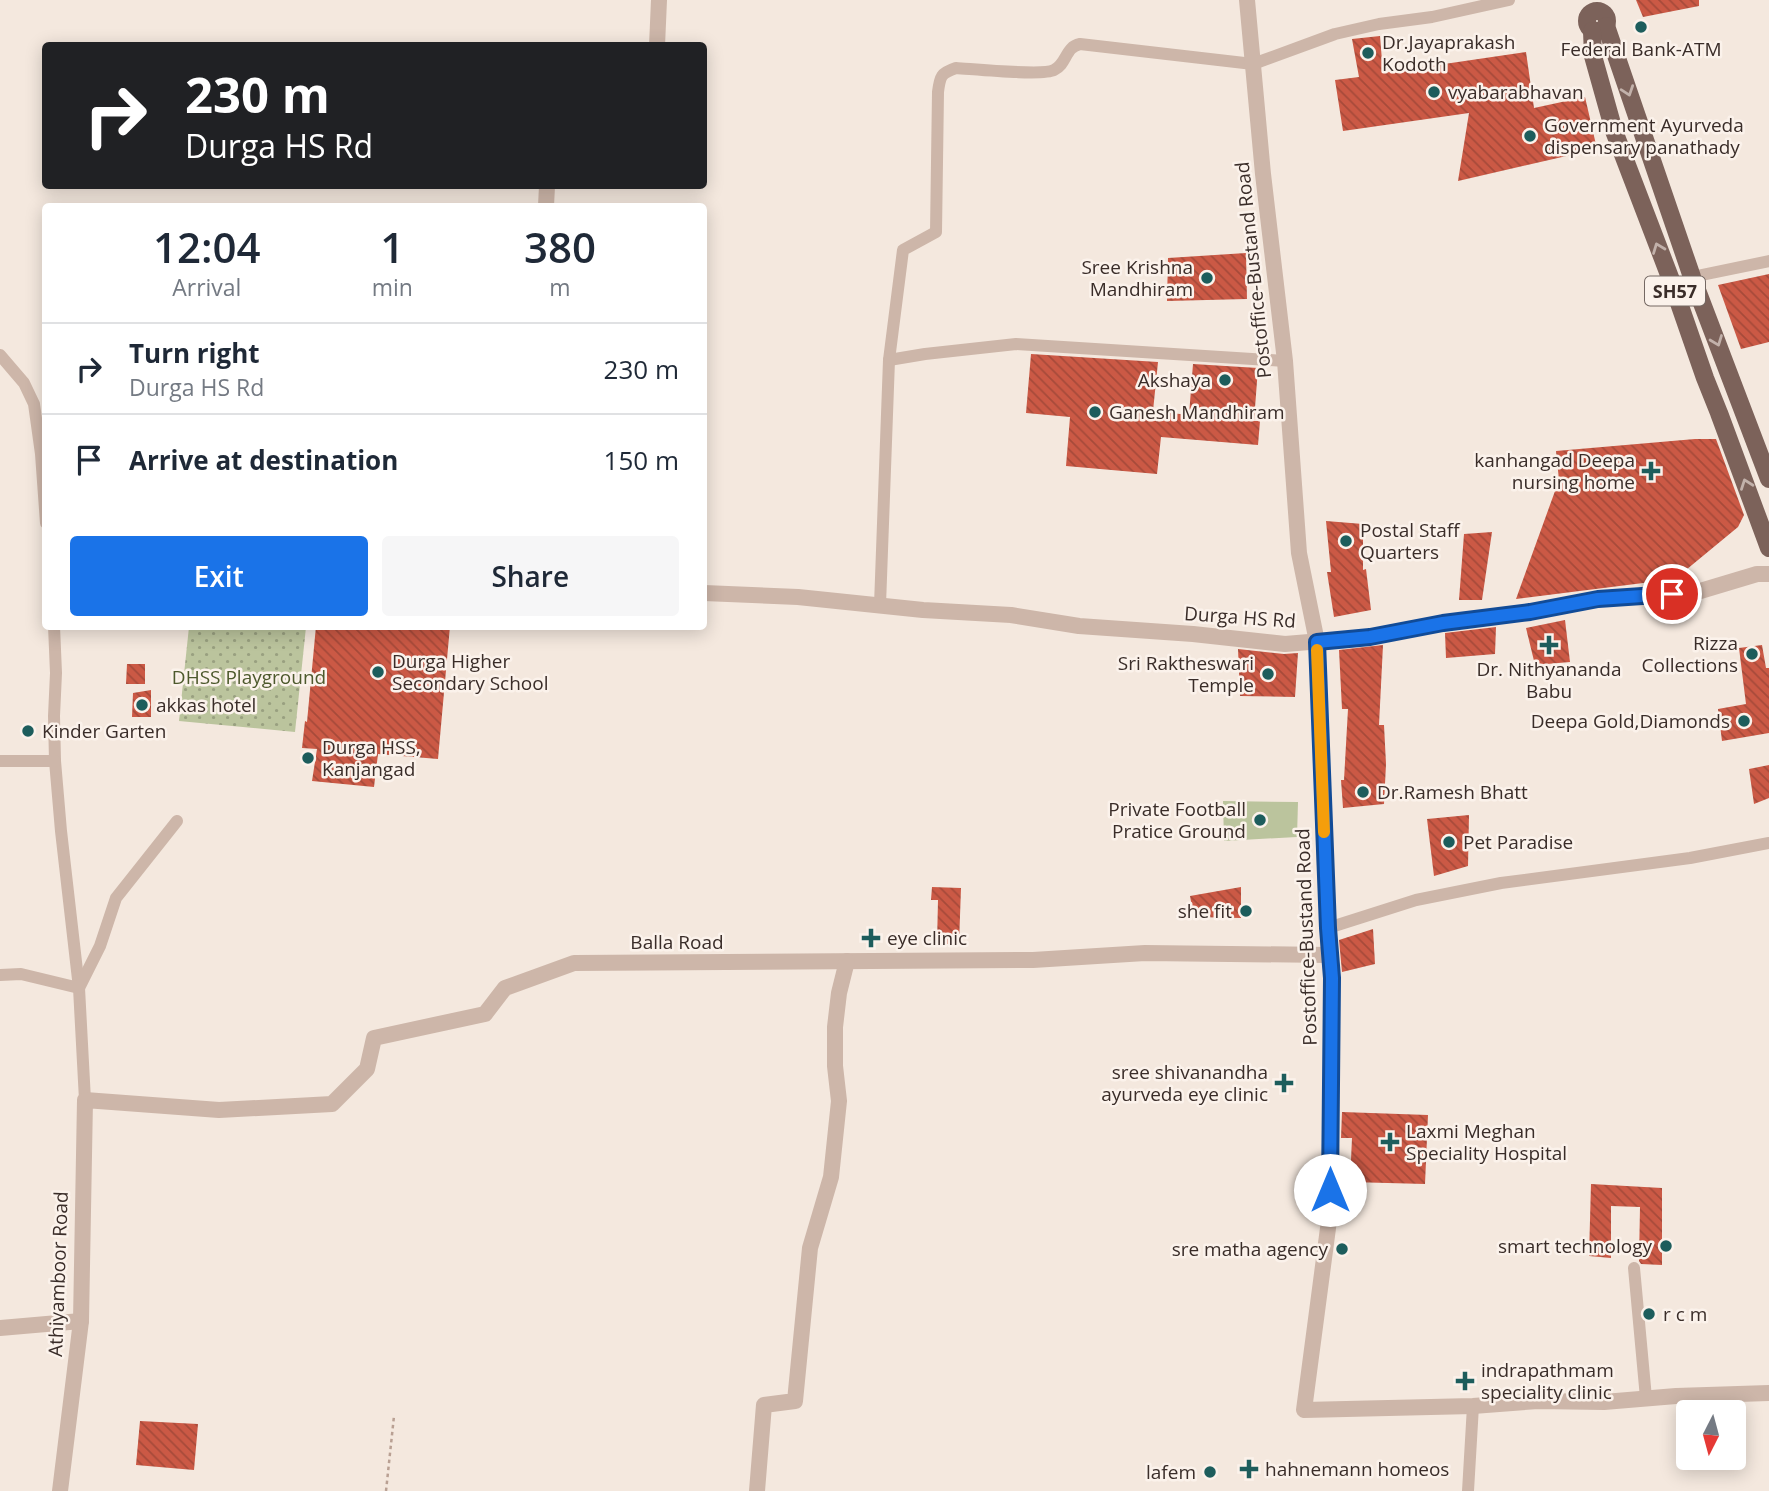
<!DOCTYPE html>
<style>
:root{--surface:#fff;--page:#f6f6f7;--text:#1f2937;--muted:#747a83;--line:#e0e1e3;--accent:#1a73e8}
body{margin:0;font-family:"Open Sans",sans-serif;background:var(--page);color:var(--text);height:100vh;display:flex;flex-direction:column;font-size:26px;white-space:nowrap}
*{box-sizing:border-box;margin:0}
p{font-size:23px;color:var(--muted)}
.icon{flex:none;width:38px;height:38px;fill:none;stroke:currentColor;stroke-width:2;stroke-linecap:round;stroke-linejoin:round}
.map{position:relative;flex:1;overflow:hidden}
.sheet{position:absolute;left:42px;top:203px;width:665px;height:427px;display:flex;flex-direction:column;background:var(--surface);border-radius:7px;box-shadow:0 4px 18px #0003}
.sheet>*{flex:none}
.top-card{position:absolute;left:42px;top:42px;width:665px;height:147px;border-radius:7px;box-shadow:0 4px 18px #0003;background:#202124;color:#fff;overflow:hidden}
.needle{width:46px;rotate:186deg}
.controls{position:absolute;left:1676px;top:1400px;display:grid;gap:14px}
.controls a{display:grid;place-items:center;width:70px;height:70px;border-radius:7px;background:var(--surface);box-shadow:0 4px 18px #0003;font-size:35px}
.pin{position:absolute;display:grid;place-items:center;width:60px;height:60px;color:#fff;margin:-30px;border:4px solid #fff;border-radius:50%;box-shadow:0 2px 7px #0007}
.me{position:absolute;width:77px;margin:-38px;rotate:0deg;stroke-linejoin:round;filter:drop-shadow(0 0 5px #0008)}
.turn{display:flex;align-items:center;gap:24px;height:147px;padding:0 28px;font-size:32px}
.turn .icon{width:91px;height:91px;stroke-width:2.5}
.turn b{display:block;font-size:49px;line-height:60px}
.eta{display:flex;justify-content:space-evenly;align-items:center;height:119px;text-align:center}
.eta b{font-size:42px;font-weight:600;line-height:49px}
.button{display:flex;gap:14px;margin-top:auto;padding:14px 28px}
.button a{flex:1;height:80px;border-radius:7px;background:var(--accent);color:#fff;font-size:28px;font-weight:600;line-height:80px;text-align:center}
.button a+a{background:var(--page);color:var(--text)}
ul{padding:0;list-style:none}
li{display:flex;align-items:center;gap:21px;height:91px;padding:0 28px;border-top:2px solid var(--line)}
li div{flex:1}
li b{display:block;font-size:26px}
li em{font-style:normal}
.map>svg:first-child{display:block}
.park{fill:url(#park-dots)}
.garden{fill:#bbc49d}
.building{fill:url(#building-back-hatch)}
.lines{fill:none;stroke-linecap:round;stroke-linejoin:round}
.path{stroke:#b9a093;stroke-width:2.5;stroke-dasharray:3.5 3.5;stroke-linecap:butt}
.minor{stroke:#cdb6a9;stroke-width:12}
.tertiary{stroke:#cdb6a9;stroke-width:16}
.primary{stroke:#7c625a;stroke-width:18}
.oneway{stroke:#c2b1aa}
.route-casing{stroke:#114b97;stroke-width:18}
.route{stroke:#1a73e8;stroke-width:12}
.slow{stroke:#f59e0b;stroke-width:12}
.poi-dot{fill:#1d5d5c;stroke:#fbf2eb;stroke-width:2.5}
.labels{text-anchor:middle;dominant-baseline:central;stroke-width:5;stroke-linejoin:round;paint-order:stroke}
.shield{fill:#fbf2eb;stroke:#746863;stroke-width:2}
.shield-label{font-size:18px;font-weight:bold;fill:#3a2d29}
.poi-label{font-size:19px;fill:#3a2d29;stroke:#fbf2eb;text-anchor:start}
.street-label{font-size:19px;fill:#3a2d29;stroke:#fbf2eb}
.park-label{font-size:19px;fill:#4d592c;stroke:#fbf2eb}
</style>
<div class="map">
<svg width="1769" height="1491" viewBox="0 0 1769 1491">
<defs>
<pattern id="park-dots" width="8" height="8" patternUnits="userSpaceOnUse" patternTransform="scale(1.75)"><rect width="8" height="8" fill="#bbc49d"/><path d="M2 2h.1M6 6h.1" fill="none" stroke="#99a080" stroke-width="1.8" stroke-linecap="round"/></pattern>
<pattern id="building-back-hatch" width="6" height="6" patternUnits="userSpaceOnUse" patternTransform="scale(1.75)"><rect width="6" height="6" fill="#cb5945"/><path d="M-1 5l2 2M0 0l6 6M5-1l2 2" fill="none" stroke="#a64a3a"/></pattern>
</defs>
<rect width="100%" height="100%" fill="#f4e8de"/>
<path class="park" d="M189,627H306L295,732L179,721Z"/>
<path class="garden" d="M1223,801L1298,802L1297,837L1224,841Z"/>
<g class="building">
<path d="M1636,0H1699V6L1643,17Z"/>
<path d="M1380,36L1383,73L1526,52L1534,108L1585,97L1597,149L1458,181L1469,113L1343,131L1335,80L1359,77L1352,39Z"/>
<path d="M1246,253L1247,299L1167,301L1168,258Z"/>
<path d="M1769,274V342L1741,349L1718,285Z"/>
<path d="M1031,354L1158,362L1153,411L1189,415L1193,364L1258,368L1254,421H1260L1258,445L1161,437L1157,474L1066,466L1070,417L1026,413Z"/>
<path d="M1695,439H1716L1744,515L1738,527L1675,579L1516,599L1559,480L1556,451Z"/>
<path d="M1326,521L1363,524V570L1366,569L1371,610L1334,617L1327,572H1331Z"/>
<path d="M1492,532L1482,600H1459L1464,534Z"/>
<path d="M1565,620L1570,662L1535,665L1526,628Z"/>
<path d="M316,626H450L438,759L378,754L374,787L312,781L317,749L302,748L305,721L307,722Z"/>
<path d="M1496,627L1495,654L1446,658L1445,633Z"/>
<path d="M1383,645L1379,725H1384L1386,764L1384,804L1343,808L1341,780H1344L1348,709H1342L1339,650Z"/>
<path d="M1762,645L1766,668H1769V733L1722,741L1718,709L1746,704L1739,648Z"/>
<path d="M1238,649L1284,654L1298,653L1295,697L1240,696Z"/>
<path d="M127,664H145V684H126Z"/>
<path d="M151,690V717H132L133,693Z"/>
<path d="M1769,765V798L1754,804L1749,769Z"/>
<path d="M1469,815L1468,866L1434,876L1427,819Z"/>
<path d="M932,887L961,888L959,944H937L938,900H931Z"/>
<path d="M1241,887V918L1194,917L1190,896Z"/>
<path d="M1373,929L1375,964L1342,972L1339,940Z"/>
<path d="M1342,1112L1428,1115L1425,1184L1350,1182L1352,1138H1341Z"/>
<path d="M1591,1184L1662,1188V1265L1641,1264L1639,1261L1640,1207L1611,1206V1258L1589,1256Z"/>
<path d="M140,1421L198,1424L194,1470L136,1465Z"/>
</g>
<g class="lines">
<path class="path" d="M386,1491L394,1416"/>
<g class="minor">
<path d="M1692,277L1769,261"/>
<path d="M0,355L24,383L34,404L41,454L46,523"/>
<path d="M889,360L925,354L1016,344L1285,361"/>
<path d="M880,605L889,360L903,250L936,232L938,92C940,76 941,73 956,68C973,69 1043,76 1054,70C1067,64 1065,47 1080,44L1253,64L1335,34L1379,24L1432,17L1509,0"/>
<path d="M54,626L56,673L54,716L55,761L61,831L79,988L85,1100"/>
<path d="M0,761H55"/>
<path d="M1328,928L1416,900L1501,883L1690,858L1769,843"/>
<path d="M0,975L21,974L79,988L100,946L116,898L177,821"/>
<path d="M1634,1268L1646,1398"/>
<path d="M1468,1491L1473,1406"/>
</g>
<g class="tertiary">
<path d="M1247,0L1263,174L1285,361L1299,553L1317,642L1325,866L1329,955L1332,978L1330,1213L1304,1410L1473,1406L1538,1401L1604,1402L1676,1396L1769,1393"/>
<path d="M657,46L659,0"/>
<path d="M546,206L547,186"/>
<path d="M704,593L798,597L923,610L1011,615L1079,626L1193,634L1285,644L1370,637L1443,623L1530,612L1598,599L1697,592L1757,574H1769"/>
<path d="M0,1328L81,1321"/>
<path d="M60,1491L81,1321L85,1100L219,1110L332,1104L367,1069L374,1038L485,1014L505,988L574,963L1033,960L1145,953L1329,955"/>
<path d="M757,1491L764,1405L795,1401L810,1248L831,1177L839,1101L835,1066V1027L839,993L847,961"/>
</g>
<g class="primary">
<circle cx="1597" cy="21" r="10"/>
<path d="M1606,26L1692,277L1769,479"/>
<path d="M1592,31L1593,56L1614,131L1671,280L1705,378L1719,413L1769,548"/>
</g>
</g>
<defs><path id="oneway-chevron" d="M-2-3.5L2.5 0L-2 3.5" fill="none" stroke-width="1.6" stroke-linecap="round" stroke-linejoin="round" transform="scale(1.75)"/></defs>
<g class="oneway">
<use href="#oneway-chevron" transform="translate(1628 91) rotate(71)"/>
<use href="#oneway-chevron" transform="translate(1658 248) rotate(-111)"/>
<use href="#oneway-chevron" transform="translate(1717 341) rotate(69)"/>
<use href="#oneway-chevron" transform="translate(1746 484) rotate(-110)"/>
</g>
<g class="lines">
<g class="route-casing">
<path id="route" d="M1330,1190L1332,978L1328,928L1317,642L1370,637L1443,623L1530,612L1598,599L1672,594"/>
</g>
<use href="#route" class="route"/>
<path class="slow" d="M1317,650L1324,832"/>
</g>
<g class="poi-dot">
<circle cx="1641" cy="27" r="7"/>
<circle cx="1368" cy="53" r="7"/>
<circle cx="1434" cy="92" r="7"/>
<circle cx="1530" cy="136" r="7"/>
<circle cx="1207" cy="278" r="7"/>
<circle cx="1225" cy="380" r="7"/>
<circle cx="1095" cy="412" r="7"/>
<path d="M1647.5 460.5h7v7h7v7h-7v7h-7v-7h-7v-7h7z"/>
<circle cx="1346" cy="541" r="7"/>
<path d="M1545.5 634.5h7v7h7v7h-7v7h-7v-7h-7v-7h7z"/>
<circle cx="1752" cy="654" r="7"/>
<circle cx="378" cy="672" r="7"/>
<circle cx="1268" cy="674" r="7"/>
<circle cx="142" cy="705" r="7"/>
<circle cx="1744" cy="721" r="7"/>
<circle cx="28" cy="731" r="7"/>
<circle cx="308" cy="758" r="7"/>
<circle cx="1363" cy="792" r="7"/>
<circle cx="1260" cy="820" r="7"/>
<circle cx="1449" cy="842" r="7"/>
<circle cx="1246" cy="911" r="7"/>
<path d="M867.5 927.5h7v7h7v7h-7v7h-7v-7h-7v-7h7z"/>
<path d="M1280.5 1072.5h7v7h7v7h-7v7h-7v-7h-7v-7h7z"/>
<path d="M1386.5 1131.5h7v7h7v7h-7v7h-7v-7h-7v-7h7z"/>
<circle cx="1666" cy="1246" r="7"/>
<circle cx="1342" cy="1249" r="7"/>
<circle cx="1649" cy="1314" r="7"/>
<path d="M1461.5 1370.5h7v7h7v7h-7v7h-7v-7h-7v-7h7z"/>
<path d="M1245.5 1458.5h7v7h7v7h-7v7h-7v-7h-7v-7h7z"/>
<circle cx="1210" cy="1472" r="7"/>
</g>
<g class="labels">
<rect class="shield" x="1645" y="276.5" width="60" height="29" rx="5"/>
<g class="shield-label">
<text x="1675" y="291">SH57</text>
</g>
<g class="poi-label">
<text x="1382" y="42">Dr.Jayaprakash<tspan x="1382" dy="22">Kodoth</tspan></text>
<text x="1641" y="49" text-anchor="middle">Federal Bank-ATM</text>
<text x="1448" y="92">vyabarabhavan</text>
<text x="1544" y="125">Government Ayurveda<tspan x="1544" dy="22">dispensary panathady</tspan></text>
<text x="1193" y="267" text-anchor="end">Sree Krishna<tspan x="1193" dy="22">Mandhiram</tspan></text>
<text x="1211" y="380" text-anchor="end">Akshaya</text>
<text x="1109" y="412">Ganesh Mandhiram</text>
<text x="1635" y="460" text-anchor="end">kanhangad Deepa<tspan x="1635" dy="22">nursing home</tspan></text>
<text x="1360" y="530">Postal Staff<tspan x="1360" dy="22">Quarters</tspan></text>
<text x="1738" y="643" text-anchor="end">Rizza<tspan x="1738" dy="22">Collections</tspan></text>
<text x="392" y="661">Durga Higher<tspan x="392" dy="22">Secondary School</tspan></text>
<text x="1254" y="663" text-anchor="end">Sri Raktheswari<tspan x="1254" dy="22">Temple</tspan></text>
<text x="1549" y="669" text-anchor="middle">Dr. Nithyananda<tspan x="1549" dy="22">Babu</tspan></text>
<text x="156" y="705">akkas hotel</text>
<text x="1730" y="721" text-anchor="end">Deepa Gold,Diamonds</text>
<text x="42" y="731">Kinder Garten</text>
<text x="322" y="747">Durga HSS,<tspan x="322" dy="22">Kanjangad</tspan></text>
<text x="1377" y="792">Dr.Ramesh Bhatt</text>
<text x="1246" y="809" text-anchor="end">Private Football<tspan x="1246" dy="22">Pratice Ground</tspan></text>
<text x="1463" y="842">Pet Paradise</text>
<text x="1232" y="911" text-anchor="end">she fit</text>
<text x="887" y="938">eye clinic</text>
<text x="1268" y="1072" text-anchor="end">sree shivanandha<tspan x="1268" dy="22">ayurveda eye clinic</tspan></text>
<text x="1406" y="1131">Laxmi Meghan<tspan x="1406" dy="22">Speciality Hospital</tspan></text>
<text x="1652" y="1246" text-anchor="end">smart technology</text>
<text x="1328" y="1249" text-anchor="end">sre matha agency</text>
<text x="1663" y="1314">r c m</text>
<text x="1481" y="1370">indrapathmam<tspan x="1481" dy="22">speciality clinic</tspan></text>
<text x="1265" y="1469">hahnemann homeos</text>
<text x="1196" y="1472" text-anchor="end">lafem</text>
</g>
<g class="street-label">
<text transform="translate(1253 270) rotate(-96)">Postoffice-Bustand Road</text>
<text transform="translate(1240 617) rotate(4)">Durga HS Rd</text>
<text transform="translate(1306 937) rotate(-92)">Postoffice-Bustand Road</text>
<text x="677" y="942">Balla Road</text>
<text transform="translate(58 1274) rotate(-88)">Athiyamboor Road</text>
</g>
<g class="park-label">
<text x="249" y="677">DHSS Playground</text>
</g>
</g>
</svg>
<div class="controls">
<a><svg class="needle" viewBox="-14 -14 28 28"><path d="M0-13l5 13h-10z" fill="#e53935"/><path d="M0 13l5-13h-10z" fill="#747a83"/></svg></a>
</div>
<div class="pin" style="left:1672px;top:594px;background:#d93025"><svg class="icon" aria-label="arrive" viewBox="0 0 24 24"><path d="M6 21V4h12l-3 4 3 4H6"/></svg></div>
<svg class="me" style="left:1330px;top:1190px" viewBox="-20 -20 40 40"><circle r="19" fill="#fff"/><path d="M0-13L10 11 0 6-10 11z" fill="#1a73e8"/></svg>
<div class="top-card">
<div class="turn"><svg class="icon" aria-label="right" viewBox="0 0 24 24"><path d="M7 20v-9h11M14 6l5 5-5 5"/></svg><div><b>230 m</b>Durga HS Rd</div></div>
</div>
<section class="sheet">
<div class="eta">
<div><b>12:04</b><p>Arrival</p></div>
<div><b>1</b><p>min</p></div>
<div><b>380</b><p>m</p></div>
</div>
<ul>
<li><svg class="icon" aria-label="right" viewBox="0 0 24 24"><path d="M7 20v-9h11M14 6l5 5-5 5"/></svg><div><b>Turn right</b><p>Durga HS Rd</p></div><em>230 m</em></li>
<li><svg class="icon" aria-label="arrive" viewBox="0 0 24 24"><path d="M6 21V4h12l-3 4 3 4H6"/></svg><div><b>Arrive at destination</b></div><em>150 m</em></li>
</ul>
<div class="button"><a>Exit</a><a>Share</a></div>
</section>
</div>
